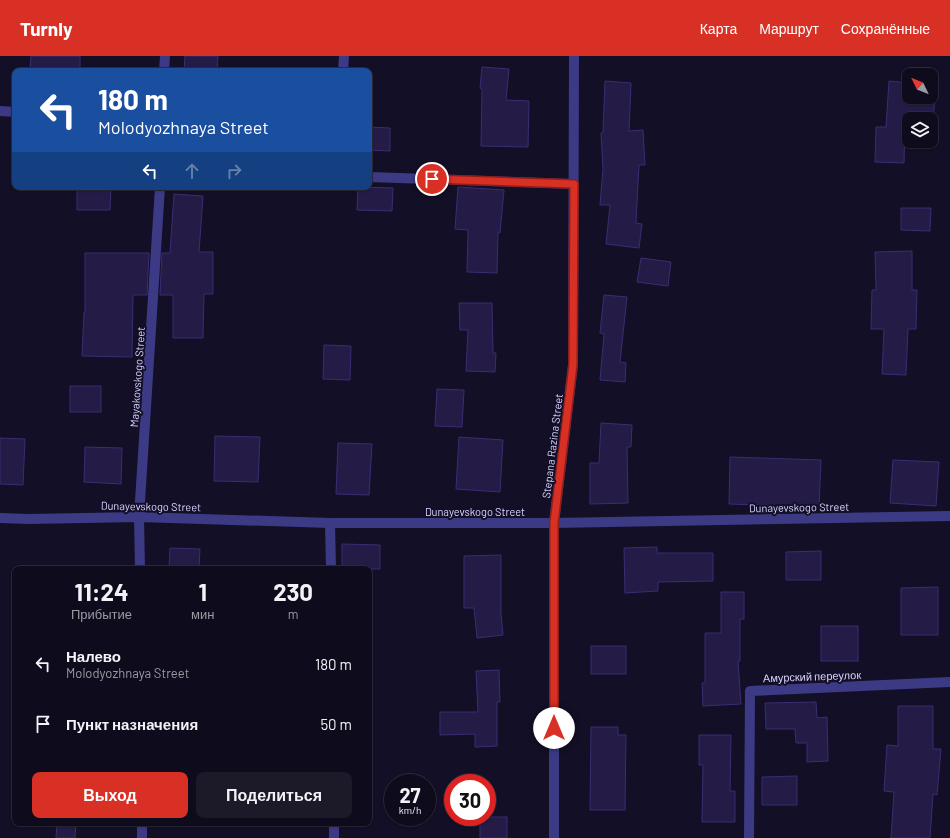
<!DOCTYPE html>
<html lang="ru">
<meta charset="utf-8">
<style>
:root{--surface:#0e0b1c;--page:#1c1929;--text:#f1f3f6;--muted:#9b9ba3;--line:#2e2b3b;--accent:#d93025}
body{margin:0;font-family:Barlow,sans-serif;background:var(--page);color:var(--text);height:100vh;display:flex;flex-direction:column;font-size:15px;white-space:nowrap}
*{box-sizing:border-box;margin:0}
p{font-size:13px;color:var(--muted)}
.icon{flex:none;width:22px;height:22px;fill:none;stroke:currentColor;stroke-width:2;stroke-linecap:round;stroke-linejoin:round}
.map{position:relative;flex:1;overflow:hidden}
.side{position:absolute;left:12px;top:510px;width:360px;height:260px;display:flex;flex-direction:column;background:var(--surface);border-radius:8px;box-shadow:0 1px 3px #0004,0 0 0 1px var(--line)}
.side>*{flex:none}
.top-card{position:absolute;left:12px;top:12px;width:360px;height:122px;border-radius:8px;box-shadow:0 1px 3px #0004,0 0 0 1px var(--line);background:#1a4fa0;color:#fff;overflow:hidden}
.needle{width:26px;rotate:313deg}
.fabs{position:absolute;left:902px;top:12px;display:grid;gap:8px}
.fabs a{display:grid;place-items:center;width:36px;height:36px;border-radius:8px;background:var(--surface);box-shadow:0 1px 3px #0004,0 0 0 1px var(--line);font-size:20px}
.speed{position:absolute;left:384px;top:718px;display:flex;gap:8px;font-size:20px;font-weight:700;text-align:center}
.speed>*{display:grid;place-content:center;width:52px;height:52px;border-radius:50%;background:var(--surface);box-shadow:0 1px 3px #0004,0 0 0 1px var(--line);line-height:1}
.speed small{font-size:10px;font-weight:400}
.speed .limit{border:6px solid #d22;background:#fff;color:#111}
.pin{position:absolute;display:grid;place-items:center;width:34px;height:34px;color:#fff;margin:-17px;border:2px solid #fff;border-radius:50%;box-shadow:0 1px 4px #0007}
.me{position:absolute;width:44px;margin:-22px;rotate:0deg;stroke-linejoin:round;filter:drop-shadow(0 0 3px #0008)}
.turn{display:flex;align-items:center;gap:14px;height:84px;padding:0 20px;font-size:18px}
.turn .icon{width:52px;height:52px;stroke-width:2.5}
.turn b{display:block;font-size:28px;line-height:34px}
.lanes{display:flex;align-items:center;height:38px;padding:0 20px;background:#0003;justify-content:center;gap:20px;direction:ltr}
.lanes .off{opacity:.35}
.eta{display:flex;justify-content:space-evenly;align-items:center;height:68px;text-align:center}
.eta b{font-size:24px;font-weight:700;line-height:28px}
.button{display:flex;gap:8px;margin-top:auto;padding:8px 20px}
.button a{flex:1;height:46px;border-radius:8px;background:var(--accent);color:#fff;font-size:16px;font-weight:700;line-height:46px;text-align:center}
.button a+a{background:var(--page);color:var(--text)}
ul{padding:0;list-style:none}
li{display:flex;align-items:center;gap:12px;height:60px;padding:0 20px}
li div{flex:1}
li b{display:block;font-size:15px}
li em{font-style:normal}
header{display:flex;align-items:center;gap:24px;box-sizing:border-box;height:56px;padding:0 20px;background:var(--accent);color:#fff}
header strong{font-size:19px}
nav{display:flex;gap:22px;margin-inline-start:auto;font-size:14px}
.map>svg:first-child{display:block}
.building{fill:#241b47;stroke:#3b2d73}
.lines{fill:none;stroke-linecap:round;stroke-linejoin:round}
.minor{stroke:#3d3a85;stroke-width:10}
.route-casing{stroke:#8d1f18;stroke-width:10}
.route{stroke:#d93025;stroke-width:7}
.labels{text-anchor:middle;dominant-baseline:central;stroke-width:4;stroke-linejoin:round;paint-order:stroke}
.street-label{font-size:11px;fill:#d9d4ff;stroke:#130f26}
</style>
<header>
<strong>Turnly</strong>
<nav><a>Карта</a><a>Маршрут</a><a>Сохранённые</a></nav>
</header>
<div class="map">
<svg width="950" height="782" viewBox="0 0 950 782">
<rect width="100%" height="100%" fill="#130f26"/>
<g class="building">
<path d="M31,0H80V15H30Z"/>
<path d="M185,0H218L217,15H184Z"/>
<path d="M482,11L509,13L506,44L529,45L528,91L481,90L482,33L480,32Z"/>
<path d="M605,25L631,27L629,75L643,74L645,109H639L636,167L642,168L639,192L606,188L610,149H600L603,113L601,77L603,76Z"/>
<path d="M889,25L909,27V41H931V28H936L933,66H931V63L905,64L904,107L875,106L876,71H886Z"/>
<path d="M369,71L390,72V95L369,94Z"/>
<path d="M77,131H111L110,154H77Z"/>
<path d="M358,131L393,132L392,155L357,154Z"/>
<path d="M458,131L504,134L500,177L498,176L497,217L467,216L468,174L455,173Z"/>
<path d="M174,138L203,140L199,196H213V238H204L203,282H173V239H160L162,197H170Z"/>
<path d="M901,152H931L930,175L901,174Z"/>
<path d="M912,195V234H917L916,273H908L906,319L882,318L884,273H871L872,234H876L875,196Z"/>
<path d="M85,197H149L147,239H133L132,301L82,300L84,256H85Z"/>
<path d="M641,202L671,206L668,230L637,226Z"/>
<path d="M604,239L627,241L620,306L626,307L625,326L600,324L604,278L600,277Z"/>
<path d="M459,247H492L493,297H496L495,316L466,315L468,274H460Z"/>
<path d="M324,289L351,290L350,324L323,323Z"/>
<rect x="70" y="330" width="31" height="26"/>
<path d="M437,333L464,334L462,371L435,370Z"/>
<path d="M601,367L632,369L631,391H627L628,447L590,448V407H599Z"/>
<path d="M215,380L260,381L258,426L214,425Z"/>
<path d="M459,381L503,384L500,436L456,433Z"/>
<path d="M0,382L25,383L23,429L0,428Z"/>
<path d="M338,387L372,388L369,439L336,438Z"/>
<path d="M85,391L122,392L121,428L84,426Z"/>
<path d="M730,401L821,404L819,451L729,448Z"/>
<path d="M893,404L939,406L936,450L890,447Z"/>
<path d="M342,488L380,489V513H342Z"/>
<path d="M657,491V497H713V525L658,526V535L625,537L624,492Z"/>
<path d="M170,492L200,493L199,513H169Z"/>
<path d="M821,495V524H786V496Z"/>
<path d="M501,499V558L503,579L477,582L474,552H464V500Z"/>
<path d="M938,531V579H901V532Z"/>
<path d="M721,536H744V563H740V605H738L741,648L703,650L702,627H705V577H721Z"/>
<rect x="821" y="570" width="37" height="35"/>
<rect x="591" y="590" width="35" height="28"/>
<path d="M499,614L500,646H497V690L475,691V678L440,679V656H478L476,615Z"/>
<path d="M816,646L817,662L827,661L828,705L807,706V687H796L795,673H766L765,647Z"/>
<path d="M898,650H933V693H941L937,739L933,738L930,782H891L894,736L884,735L887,689L898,690Z"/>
<path d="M591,671H618V679H626L625,754H590Z"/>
<path d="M699,679H731L730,735H735V766H702L703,709H699Z"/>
<path d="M797,720V749H762V721Z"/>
<rect x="480" y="761" width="27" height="21"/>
<path d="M57,767H76L75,782H56Z"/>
</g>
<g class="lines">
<g class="minor">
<path d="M164,15L165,0"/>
<path d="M343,15L344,0"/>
<path d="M0,55L15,56"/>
<path d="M369,121L574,128"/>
<path d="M0,462L29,463L139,461L330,467H554L950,460"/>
<path d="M330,467L331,513"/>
<path d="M140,513L139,461L160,131"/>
<path d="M142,767V782"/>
<path d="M334,767V782"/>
<path d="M554,782V467L573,309L574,0"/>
<path d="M749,782L750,635L950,626"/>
</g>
</g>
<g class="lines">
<g class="route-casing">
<path id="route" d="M432,123L574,128L573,309L554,467V672"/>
</g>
<use href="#route" class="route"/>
</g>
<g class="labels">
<g class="street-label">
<text transform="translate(137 321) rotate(-86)">Mayakovskogo Street</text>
<text transform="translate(552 390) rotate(-83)">Stepana Razina Street</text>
<text transform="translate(151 450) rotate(1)">Dunayevskogo Street</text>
<text transform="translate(799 451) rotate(-1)">Dunayevskogo Street</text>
<text x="475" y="455">Dunayevskogo Street</text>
<text transform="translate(812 620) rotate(-2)">Амурский переулок</text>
</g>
</g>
</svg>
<div class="fabs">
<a><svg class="needle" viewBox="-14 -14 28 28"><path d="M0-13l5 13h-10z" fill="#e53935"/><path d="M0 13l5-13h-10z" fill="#9b9ba3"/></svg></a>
<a><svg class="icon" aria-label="layers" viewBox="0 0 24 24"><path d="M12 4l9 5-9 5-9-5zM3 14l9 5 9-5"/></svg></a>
</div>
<div class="speed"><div>27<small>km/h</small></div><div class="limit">30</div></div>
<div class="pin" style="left:432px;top:123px;background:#d93025"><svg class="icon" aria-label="arrive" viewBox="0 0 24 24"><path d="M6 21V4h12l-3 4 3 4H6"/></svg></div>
<svg class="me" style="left:554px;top:672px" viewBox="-20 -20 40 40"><circle r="19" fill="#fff"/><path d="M0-13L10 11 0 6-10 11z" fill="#d93025"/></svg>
<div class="top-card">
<div class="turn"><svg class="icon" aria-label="left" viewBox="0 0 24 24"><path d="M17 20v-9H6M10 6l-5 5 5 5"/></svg><div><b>180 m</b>Molodyozhnaya Street</div></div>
<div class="lanes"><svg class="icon" aria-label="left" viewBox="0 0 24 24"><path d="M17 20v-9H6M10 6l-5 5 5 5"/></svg><svg class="icon off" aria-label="ahead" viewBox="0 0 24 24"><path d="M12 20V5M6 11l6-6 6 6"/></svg><svg class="icon off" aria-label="right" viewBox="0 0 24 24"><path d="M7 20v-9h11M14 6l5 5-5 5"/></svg></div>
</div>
<section class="side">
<div class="eta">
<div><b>11:24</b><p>Прибытие</p></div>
<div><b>1</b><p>мин</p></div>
<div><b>230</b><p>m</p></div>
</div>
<ul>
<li><svg class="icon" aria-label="left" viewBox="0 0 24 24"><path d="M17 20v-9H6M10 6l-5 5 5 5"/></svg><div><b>Налево</b><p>Molodyozhnaya Street</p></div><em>180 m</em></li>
<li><svg class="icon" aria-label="arrive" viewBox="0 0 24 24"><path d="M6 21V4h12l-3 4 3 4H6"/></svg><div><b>Пункт назначения</b></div><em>50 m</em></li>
</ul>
<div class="button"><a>Выход</a><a>Поделиться</a></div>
</section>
</div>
